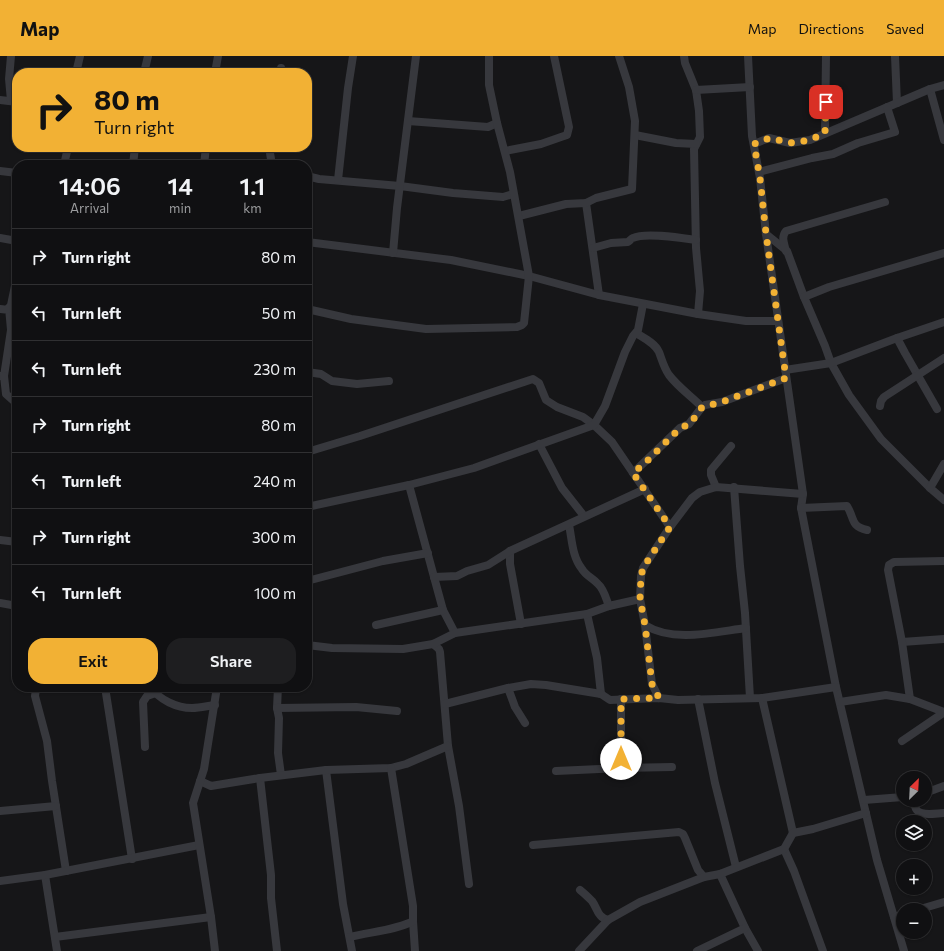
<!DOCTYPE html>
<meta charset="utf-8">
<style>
:root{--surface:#101012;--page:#1e1e20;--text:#f1f3f6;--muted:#9c9d9f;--line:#303032;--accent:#f2b134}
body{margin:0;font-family:Commissioner,sans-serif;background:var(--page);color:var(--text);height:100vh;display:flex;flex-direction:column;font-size:15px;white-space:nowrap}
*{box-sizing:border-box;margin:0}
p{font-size:13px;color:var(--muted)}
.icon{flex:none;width:22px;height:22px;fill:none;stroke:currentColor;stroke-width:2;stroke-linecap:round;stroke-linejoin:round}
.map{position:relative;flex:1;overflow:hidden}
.sheet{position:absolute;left:12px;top:104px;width:300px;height:532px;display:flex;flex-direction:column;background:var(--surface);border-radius:16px;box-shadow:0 1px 3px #0004,0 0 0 1px var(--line)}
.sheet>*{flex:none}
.top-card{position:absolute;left:12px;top:12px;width:300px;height:84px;border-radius:16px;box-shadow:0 1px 3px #0004,0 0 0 1px var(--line);background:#f2b134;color:#111;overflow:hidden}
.needle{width:26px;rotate:24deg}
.fabs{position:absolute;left:896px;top:715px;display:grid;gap:8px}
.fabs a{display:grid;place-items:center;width:36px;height:36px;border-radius:50%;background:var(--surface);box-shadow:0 1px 3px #0004,0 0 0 1px var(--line);font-size:20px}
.pin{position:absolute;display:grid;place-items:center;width:34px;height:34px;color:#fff;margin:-17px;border-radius:8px;box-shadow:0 2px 6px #0006}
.me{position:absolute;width:44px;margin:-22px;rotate:0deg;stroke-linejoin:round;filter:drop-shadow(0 0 3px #0008)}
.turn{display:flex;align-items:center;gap:14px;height:84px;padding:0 16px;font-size:18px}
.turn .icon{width:52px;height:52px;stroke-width:2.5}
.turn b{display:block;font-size:28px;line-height:34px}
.eta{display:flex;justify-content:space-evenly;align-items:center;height:68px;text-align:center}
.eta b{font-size:24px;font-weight:600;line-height:28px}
.button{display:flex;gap:8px;margin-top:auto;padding:8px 16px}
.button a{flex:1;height:46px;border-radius:16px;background:var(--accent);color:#111;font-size:16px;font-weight:600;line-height:46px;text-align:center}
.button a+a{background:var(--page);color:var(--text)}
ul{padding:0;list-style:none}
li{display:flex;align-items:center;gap:12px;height:56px;padding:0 16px;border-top:1px solid var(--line)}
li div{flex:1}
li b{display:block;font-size:15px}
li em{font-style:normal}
header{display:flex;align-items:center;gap:24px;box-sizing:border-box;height:56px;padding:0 20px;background:var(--accent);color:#111}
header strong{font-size:19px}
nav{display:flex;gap:22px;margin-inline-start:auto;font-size:14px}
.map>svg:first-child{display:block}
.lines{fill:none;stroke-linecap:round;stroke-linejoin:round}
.minor{stroke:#37383d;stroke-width:8}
.route{stroke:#f2b134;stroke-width:7;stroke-dasharray:0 12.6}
</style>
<header>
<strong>Map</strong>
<nav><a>Map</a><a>Directions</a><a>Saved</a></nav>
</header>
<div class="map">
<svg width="944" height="895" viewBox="0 0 944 895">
<rect width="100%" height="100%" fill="#161618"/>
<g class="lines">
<g class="minor">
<path d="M684,0L685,7L696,34L699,55L700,81L694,93L696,192L700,235L698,258"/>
<path d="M748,0L752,80L760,122L766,178L803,438L801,452L836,631L877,804L904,895"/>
<path d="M895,0L897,47"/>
<path d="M76,17L80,0"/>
<path d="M144,17L148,0"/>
<path d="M215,17L218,0"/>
<path d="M280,17L281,12"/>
<path d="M930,33L944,84"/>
<path d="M696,34L750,31"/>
<path d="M0,44L17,46"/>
<path d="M11,45L9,23L11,0"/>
<path d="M408,65L488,71L497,67"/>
<path d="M825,77L826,0"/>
<path d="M635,79L676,87L696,88"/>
<path d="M754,88L769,82L790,87L810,84L930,33L944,29"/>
<path d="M271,91L270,97L272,109"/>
<path d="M505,95L541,88L561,81L567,79L569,71L554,0"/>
<path d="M64,109L68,91"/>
<path d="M133,109L135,91"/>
<path d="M204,109L206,91"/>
<path d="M0,115L17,117"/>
<path d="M759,116L812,102L833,98L858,87L895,76L887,51"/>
<path d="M307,120L319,123L400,130L453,137L503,141L513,138"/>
<path d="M338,124L348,32L353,0"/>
<path d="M586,147L599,239"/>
<path d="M519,160L566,148L586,147L596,142L632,133L635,65L629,31L619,0"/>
<path d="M766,178L787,195L804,241L825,290L831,307L849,339L881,383L930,432L944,444"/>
<path d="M0,182L17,185"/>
<path d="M307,186L451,204L529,220L599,239L698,258L746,265H778"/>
<path d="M593,192L611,187L628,186C629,185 632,182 633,182C645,176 682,182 696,184"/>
<path d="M786,195C784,187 781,181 786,175L885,146"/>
<path d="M393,197L397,152L416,0"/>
<path d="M804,241L829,231L944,197"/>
<path d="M9,252L11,274L17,275"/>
<path d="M0,253C6,254 8,254 11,249L17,220"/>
<path d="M307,253L351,263L426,273L517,271L522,269L524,267L529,220L510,116L497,67L489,29V0"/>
<path d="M636,277C644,282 655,287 659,296C662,304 664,312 669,319C678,331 691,340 702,351"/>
<path d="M897,282L905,297L937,353"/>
<path d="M785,314L831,307L897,282L944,266"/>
<path d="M307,316L321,318L332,325L357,328L389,325"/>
<path d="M0,320H4L11,274"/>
<path d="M4,320L6,338L15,346H17"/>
<path d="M880,350L881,345L884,341L944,302"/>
<path d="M539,388L562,432L584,460"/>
<path d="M307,396L360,380L533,323L539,327L546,344L557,351L583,361L594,369L612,386L670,471"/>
<path d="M633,417L680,372L689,368L702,351L705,349L722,346L786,322"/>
<path d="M409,429L443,554L455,577"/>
<path d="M716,431L711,419V414L731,390"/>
<path d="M734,431L740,510L745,557L750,642"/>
<path d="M930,432L944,408"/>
<path d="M307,451L409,429L474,412L594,369L605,350L625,296L633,280L638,274L643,248"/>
<path d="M801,452L847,450C855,463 850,470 867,474"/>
<path d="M569,469C572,483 572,501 582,513C586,520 593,522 598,528C604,533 606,543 609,550"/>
<path d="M0,484L17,486"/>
<path d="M510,495V508L521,568"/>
<path d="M434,521L457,520L467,515L488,509L510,495L645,433"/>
<path d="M307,525L383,505L428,497"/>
<path d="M0,547L17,550"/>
<path d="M587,558L597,602L601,638"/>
<path d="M376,569L443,554"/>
<path d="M645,569C673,587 715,576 746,572"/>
<path d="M902,586L944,583"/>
<path d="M433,588L439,593L440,596L448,690L459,750L469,828"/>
<path d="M307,589L332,592L403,593L433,588L455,577L587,558L609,550L640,543"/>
<path d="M41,631L36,633L35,640L47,685L52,725L66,815"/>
<path d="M105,631L132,803"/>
<path d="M142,631L152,632"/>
<path d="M151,631C159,644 177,652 192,652C200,652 207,650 215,649"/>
<path d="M278,631L277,652L279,662L278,697L281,719"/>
<path d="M508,632L515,651L525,667"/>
<path d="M659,642L652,628L645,569L640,543L641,520L643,512L670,471L692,442L700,436L716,431L803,438"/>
<path d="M762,642L793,777"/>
<path d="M621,643V712L672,711"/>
<path d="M698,643L715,727L736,811"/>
<path d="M910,643L902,586L888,514L889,509L894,506L944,505"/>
<path d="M840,646L886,639L910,643L944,656"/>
<path d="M445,648L508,632L531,628L546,629L601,638L610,644L659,642L678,644L762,642L836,631"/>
<path d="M277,652L356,651L397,655"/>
<path d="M902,685L943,657"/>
<path d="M145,691L143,646L147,640L156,637"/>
<path d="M326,714L343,848L352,895"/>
<path d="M556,715L621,712"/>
<path d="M260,722L271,819V842L277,895"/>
<path d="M200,725L211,730L260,722L326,714L391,712L406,708L448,690"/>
<path d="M925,737L944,730"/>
<path d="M864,744L903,741"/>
<path d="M913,744C914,747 915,751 916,753C920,761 937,757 944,757"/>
<path d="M0,755L56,750"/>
<path d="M533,789L679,776L683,778L685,782L698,814L704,821"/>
<path d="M784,793L794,815L823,895"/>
<path d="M720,818L745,872L758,895"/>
<path d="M45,819L57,895"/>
<path d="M0,825L45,819L199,789"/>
<path d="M580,834C584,837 588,841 592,845C598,853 597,861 608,864"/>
<path d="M917,854L944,846"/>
<path d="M894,861L903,858"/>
<path d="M413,865L415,895"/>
<path d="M55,881L211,861"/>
<path d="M350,881C369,876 397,874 413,865V850L391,712"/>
<path d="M215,895L211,861L193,747L204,713L217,631"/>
<path d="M579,895L608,864L640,846L704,821L720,818L784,793L793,777L813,773L866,757"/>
<path d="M697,895L745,872"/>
</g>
</g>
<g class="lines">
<path class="route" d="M621,703V643L659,642L652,628L645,569L640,543L641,520L643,512L670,471L633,417L645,407L680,372L690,368L702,351L722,346L786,322L766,178L760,122L754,88L770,82L790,87L810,84L825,77L826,46"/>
</g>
</svg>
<div class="fabs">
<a><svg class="needle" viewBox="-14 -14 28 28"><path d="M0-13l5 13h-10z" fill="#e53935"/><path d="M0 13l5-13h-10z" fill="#9c9d9f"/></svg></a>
<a><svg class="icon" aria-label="layers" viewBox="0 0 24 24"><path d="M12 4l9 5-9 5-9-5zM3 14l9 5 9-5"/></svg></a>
<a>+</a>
<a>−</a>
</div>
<div class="pin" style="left:826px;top:46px;background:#d93025"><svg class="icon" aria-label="arrive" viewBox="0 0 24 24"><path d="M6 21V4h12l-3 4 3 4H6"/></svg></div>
<svg class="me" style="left:621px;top:703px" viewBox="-20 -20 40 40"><circle r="19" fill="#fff"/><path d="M0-13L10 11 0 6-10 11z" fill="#f2b134"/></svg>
<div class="top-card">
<div class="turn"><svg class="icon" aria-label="right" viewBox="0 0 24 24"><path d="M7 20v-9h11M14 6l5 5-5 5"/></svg><div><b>80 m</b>Turn right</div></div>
</div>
<section class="sheet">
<div class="eta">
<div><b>14:06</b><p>Arrival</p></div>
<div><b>14</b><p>min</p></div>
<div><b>1.1</b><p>km</p></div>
</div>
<ul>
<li><svg class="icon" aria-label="right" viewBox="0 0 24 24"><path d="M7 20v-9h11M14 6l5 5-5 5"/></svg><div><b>Turn right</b></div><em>80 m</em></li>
<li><svg class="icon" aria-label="left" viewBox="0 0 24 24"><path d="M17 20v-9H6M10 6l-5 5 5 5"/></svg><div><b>Turn left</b></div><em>50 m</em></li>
<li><svg class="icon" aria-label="left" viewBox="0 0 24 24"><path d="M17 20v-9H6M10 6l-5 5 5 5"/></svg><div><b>Turn left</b></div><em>230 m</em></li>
<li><svg class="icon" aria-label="right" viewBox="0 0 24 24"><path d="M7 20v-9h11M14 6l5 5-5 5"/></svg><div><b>Turn right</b></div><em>80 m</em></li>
<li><svg class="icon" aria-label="left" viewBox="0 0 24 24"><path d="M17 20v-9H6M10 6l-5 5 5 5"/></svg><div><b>Turn left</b></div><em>240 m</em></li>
<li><svg class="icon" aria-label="right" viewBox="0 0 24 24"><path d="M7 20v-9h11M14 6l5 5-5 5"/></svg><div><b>Turn right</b></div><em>300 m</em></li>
<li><svg class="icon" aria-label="left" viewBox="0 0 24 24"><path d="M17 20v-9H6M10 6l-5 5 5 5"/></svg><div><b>Turn left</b></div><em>100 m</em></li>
</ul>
<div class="button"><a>Exit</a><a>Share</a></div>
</section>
</div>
